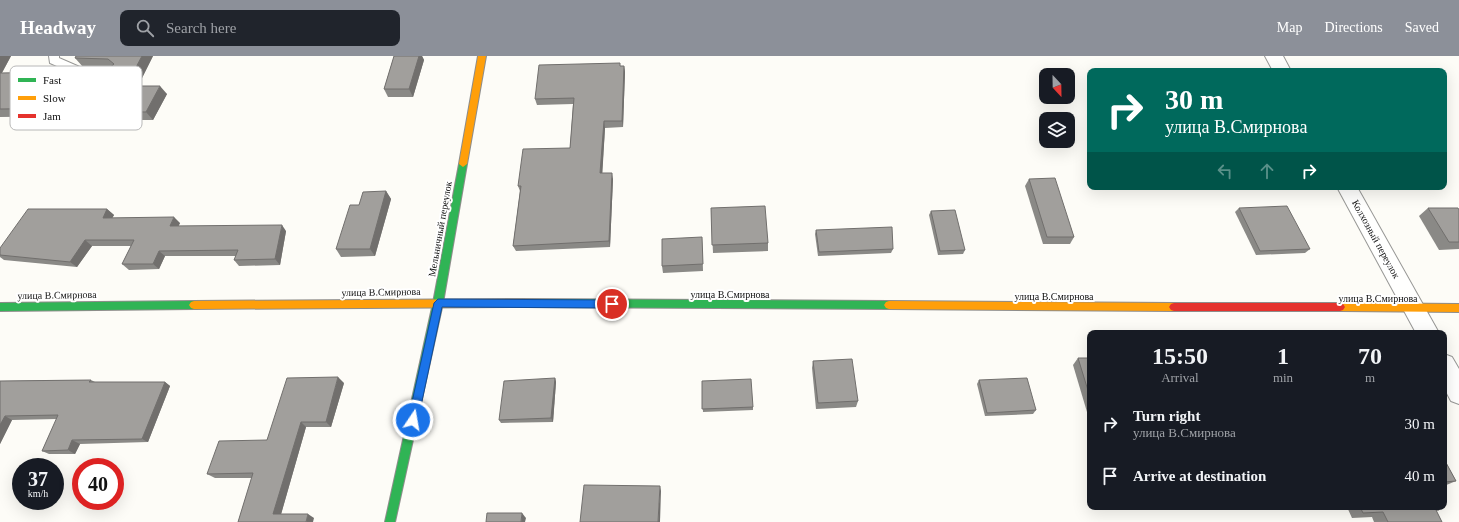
<!DOCTYPE html>
<meta charset="utf-8">
<style>
:root{--surface:#171b24;--page:#20242c;--text:#f1f3f6;--muted:#9ea1a6;--accent:#8c9099}
body{margin:0;font-family:"Times New Roman",serif;background:var(--page);color:var(--text);height:100vh;display:flex;flex-direction:column;font-size:15px;white-space:nowrap}
*{box-sizing:border-box;margin:0}
p{font-size:13px;color:var(--muted)}
.icon{flex:none;width:22px;height:22px;fill:none;stroke:currentColor;stroke-width:2;stroke-linecap:round;stroke-linejoin:round}
.map{position:relative;flex:1;overflow:hidden}
.sheet{position:absolute;left:1087px;top:274px;width:360px;height:180px;display:flex;flex-direction:column;background:var(--surface);border-radius:8px;box-shadow:0 4px 16px #0002}
.sheet>*{flex:none}
.guide{position:absolute;left:1087px;top:12px;width:360px;height:122px;border-radius:8px;box-shadow:0 4px 16px #0002;background:#00695c;color:#fff;overflow:hidden}
.needle{width:26px;rotate:158deg}
.tools{position:absolute;left:1039px;top:12px;display:grid;gap:8px}
.tools a{display:grid;place-items:center;width:36px;height:36px;border-radius:8px;background:var(--surface);box-shadow:0 4px 16px #0002;font-size:20px}
.speed{position:absolute;left:12px;top:402px;display:flex;gap:8px;font-size:20px;font-weight:700;text-align:center}
.speed>*{display:grid;place-content:center;width:52px;height:52px;border-radius:50%;background:var(--surface);box-shadow:0 4px 16px #0002;line-height:1}
.speed small{font-size:10px;font-weight:400}
.speed .limit{border:6px solid #d22;background:#fff;color:#111}
.pin{position:absolute;display:grid;place-items:center;width:34px;height:34px;color:#fff;margin:-17px;border:2px solid #fff;border-radius:50%;box-shadow:0 1px 4px #0007}
.me{position:absolute;width:44px;margin:-22px;rotate:12deg;stroke-linejoin:round;filter:drop-shadow(0 0 3px #0008)}
.turn{display:flex;align-items:center;gap:14px;height:84px;padding:0 12px;font-size:18px}
.turn .icon{width:52px;height:52px;stroke-width:2.5}
.turn b{display:block;font-size:28px;line-height:34px}
.lanes{display:flex;align-items:center;height:38px;padding:0 12px;background:#0003;justify-content:center;gap:20px;direction:ltr}
.lanes .off{opacity:.35}
.eta{display:flex;justify-content:space-evenly;align-items:center;height:68px;text-align:center}
.eta b{font-size:24px;font-weight:800;line-height:28px}
ul{padding:0;list-style:none}
li{display:flex;align-items:center;gap:12px;height:52px;padding:0 12px}
li div{flex:1}
li b{display:block;font-size:15px}
li em{font-style:normal}
header{display:flex;align-items:center;gap:24px;box-sizing:border-box;height:56px;padding:0 20px;background:var(--accent);color:#fff}
header strong{font-size:19px}
nav{display:flex;gap:22px;margin-inline-start:auto;font-size:14px}
.search{width:280px;height:36px;background:var(--page);display:flex;align-items:center;gap:10px;box-sizing:border-box;padding:0 14px;border-radius:8px;color:var(--muted);font-size:15px}
.map>svg:first-child{display:block}
.lines{fill:none;stroke-linecap:round;stroke-linejoin:round}
.lane-casing{stroke:#979795;stroke-width:2}
.street-casing{stroke:#979795;stroke-width:2}
.fast-casing{stroke:#8e8d8b;stroke-width:2}
.slow-casing{stroke:#8e8d8b;stroke-width:2}
.jam-casing{stroke:#8e8d8b;stroke-width:2}
.lane{fill:#fffffe;fill-rule:evenodd}
.street{fill:#fffffe;fill-rule:evenodd}
.fast{fill:#30b455;fill-rule:evenodd}
.slow{fill:#ff9f0a;fill-rule:evenodd}
.jam{fill:#e5322d;fill-rule:evenodd}
.wall{fill:#8a8986}
.shaded-wall{fill:#716f6d}
.building{fill:#a19f9c;stroke:#716f6d}
.route{fill:#1a73e8;stroke:#114b97}
.labels{text-anchor:middle;dominant-baseline:central;stroke-width:4;stroke-linejoin:round;paint-order:stroke}
.street-label{font-size:10px;fill:#111;stroke:#fff}
.key{fill:#fff;stroke:#b8b8b8;stroke-width:1}
.key-label{font-size:11px;fill:#111}
</style>
<header>
<strong>Headway</strong>
<div class="search"><svg class="icon" aria-label="search" viewBox="0 0 24 24"><circle cx="10" cy="10" r="6"/><path d="M15 15l6 6"/></svg>Search here</div>
<nav><a>Map</a><a>Directions</a><a>Saved</a></nav>
</header>
<div class="map">
<svg width="1459" height="466" viewBox="0 0 1459 466">
<rect width="100%" height="100%" fill="#fdfcf7"/>
<g class="lines">
<g class="lane-casing">
<path id="lane" d="M49,0H59V2L82,12L92,13L93,16L88,20L77,19L50,7Z"/>
</g>
<g class="street-casing">
<g id="street">
<path d="M1265,0H1283L1291,15H1273Z"/>
<path d="M1337,131H1357L1439,277H1416Z"/>
<path d="M1444,298L1452,301L1459,313V348L1451,345L1444,332Z"/>
</g>
</g>
<g class="fast-casing">
<g id="fast">
<path d="M463,105L467,108L443,247L395,466H385L433,247L459,108Z"/>
<path d="M522,243L889,245L892,246L894,249L892,252L889,253L522,251L519,250L517,247L519,244Z"/>
<path d="M194,245L197,246L199,249L197,252L194,253L0,255V247Z"/>
</g>
</g>
<g class="slow-casing">
<g id="slow">
<path d="M478,0H486L467,108L463,111L459,108Z"/>
<path d="M522,243L525,244L527,247L525,250L522,251L194,253L191,252L189,249L191,246L194,245Z"/>
<path d="M889,245L1174,247L1177,248L1179,251L1177,254L1174,255L889,253L886,252L884,249L886,246Z"/>
<path d="M1340,247L1459,248V256L1340,255L1337,254L1335,251L1337,248Z"/>
</g>
</g>
<g class="jam-casing">
<path id="jam" d="M1174,247H1340L1343,248L1345,251L1343,254L1340,255H1174L1171,254L1169,251L1171,248Z"/>
</g>
<use href="#lane" class="lane"/>
<use href="#street" class="street"/>
<use href="#fast" class="fast"/>
<use href="#slow" class="slow"/>
<use href="#jam" class="jam"/>
</g>
<g class="wall">
<path d="M0,0H11L2,17L66,16L107,14L111,11H83L75,2L76,0H153L138,30L167,38L153,64H88L84,60L0,61Z"/>
<path d="M394,0H422L424,4L413,41H388L384,33Z"/>
<path d="M621,10H624L625,16L623,71L605,72L602,117L613,123L610,191L516,195L513,190L520,135L518,130L570,92L573,48L537,49L535,43Z"/>
<path d="M1029,123L1074,181L1070,188H1043L1025,130Z"/>
<path d="M386,135L391,143L375,200L341,201L336,193L359,149Z"/>
<path d="M711,152L768,187V195L713,197Z"/>
<path d="M1239,152L1310,193L1305,197L1256,199L1235,156Z"/>
<path d="M1428,152L1459,154V193L1439,194L1419,160Z"/>
<path d="M107,153L114,159L112,162L180,167L178,170L286,175L280,209L239,210L234,204L236,200H165L159,213L129,214L122,208L131,190H92L77,211L4,204L0,201V192Z"/>
<path d="M931,155L965,194L963,198L938,199L929,159Z"/>
<path d="M816,174L893,193L891,197L818,200L815,178Z"/>
<path d="M702,181L703,215L663,217L662,210Z"/>
<path d="M1078,302H1090V366L1073,309Z"/>
<path d="M813,305L858,345L856,351L816,353L812,312Z"/>
<path d="M555,322L556,326L553,366L501,367L499,364Z"/>
<path d="M91,324L95,326H165L170,330L148,386L80,388L75,398H49L42,395L57,363L12,364L0,388V325Z"/>
<path d="M979,324L1036,354L1033,358L985,360L977,328Z"/>
<path d="M702,325L753,351V354L703,356Z"/>
<path d="M344,327L331,371H306L281,458L314,462L238,466L252,422H215L207,418L267,384Z"/>
<path d="M1444,403L1456,425L1444,430Z"/>
<path d="M1347,451H1438L1439,454L1436,455L1442,466H1374L1372,461L1352,462Z"/>
</g>
<g class="shaded-wall">
<path d="M0,0H11L0,20Z"/>
<path d="M142,0H153L134,38L126,30Z"/>
<path d="M419,0H422L424,4L413,41L409,33Z"/>
<path d="M624,10L625,16L623,71L622,65Z"/>
<path d="M160,30L167,38L153,64L146,56Z"/>
<path d="M604,65L605,72L602,123L600,117Z"/>
<path d="M612,117L613,123L610,191L609,185Z"/>
<path d="M386,135L391,143L375,200L370,193Z"/>
<path d="M107,153L114,159L109,168L103,162Z"/>
<path d="M174,161L180,167L176,176L170,170Z"/>
<path d="M282,169L286,175L280,209L275,203Z"/>
<path d="M85,184L92,190L77,211L70,206Z"/>
<path d="M159,195L165,200L159,213L153,208Z"/>
<path d="M338,321L344,327L331,371L326,366Z"/>
<path d="M555,322L556,326L553,366L551,362Z"/>
<path d="M165,326L170,330L148,386L142,383Z"/>
<path d="M5,360L12,364L0,388V369Z"/>
<path d="M301,366L306,371L280,462L273,458Z"/>
<path d="M72,384L80,388L75,398L68,394Z"/>
<path d="M660,430L661,435L660,466H658Z"/>
<path d="M522,457L526,462L525,466H521Z"/>
<path d="M308,458L314,462L313,466H306Z"/>
</g>
<g class="building">
<path d="M76,0H142L126,30H160L146,56L79,55L82,52L0,53V17L66,16L69,11L107,14L114,8L108,3L75,2Z"/>
<path d="M394,0H419L409,33H384Z"/>
<path d="M620,7V10H624L622,65H604L600,117H612L609,185L513,190L521,130H518L523,93L570,92L574,42L535,43L539,9Z"/>
<path d="M1055,122L1074,181H1047L1029,123Z"/>
<path d="M386,135L370,193H336L350,149H359L363,136Z"/>
<path d="M765,150L768,187L712,189L711,152Z"/>
<path d="M1287,150L1310,193L1260,195L1239,152Z"/>
<path d="M1428,152H1458L1459,154V186H1449Z"/>
<path d="M28,153H107L103,162L174,161L170,170L282,169L275,203L234,204L238,194L159,195L153,208H122L134,184H85L70,206L0,199V192Z"/>
<path d="M955,154L965,194L940,195L931,155Z"/>
<path d="M892,171L893,193L819,196L816,174Z"/>
<path d="M702,181L703,208L662,210V183Z"/>
<path d="M1078,302H1090V341Z"/>
<path d="M852,303L858,345L818,347L813,305Z"/>
<path d="M338,321L326,366H301L273,458H308L306,466H238L253,417L207,418L219,385L267,384L287,322Z"/>
<path d="M555,322L551,362L499,364L504,325Z"/>
<path d="M1027,322L1036,354L987,357L979,324Z"/>
<path d="M751,323L753,351L702,353V325Z"/>
<path d="M91,324L89,326H165L142,383L72,384L68,394L42,395L58,359L5,360L0,369V325Z"/>
<path d="M1444,403L1456,425L1444,426Z"/>
<path d="M584,429L660,430L658,466H580Z"/>
<path d="M1360,451H1438L1439,454H1436L1442,466H1388L1383,456L1363,457Z"/>
<path d="M487,457H522L521,466H486Z"/>
</g>
<path class="route" d="M438,243L612,244L616,248L612,252L442,251L418,364L416,367L413,368L409,367L408,364L434,247Z"/>
<g class="labels">
<g class="street-label">
<text transform="translate(440 173) rotate(-80)">Мельничный переулок</text>
<text transform="translate(1376 183) rotate(61)">Колхозный переулок</text>
<text transform="translate(381 236) rotate(-1)">улица В.Смирнова</text>
<text x="730" y="238">улица В.Смирнова</text>
<text transform="translate(57 239) rotate(-1)">улица В.Смирнова</text>
<text x="1054" y="240">улица В.Смирнова</text>
<text x="1378" y="242">улица В.Смирнова</text>
</g>
</g>
<rect x="10" y="10" width="132" height="64" rx="6" class="key"/>
<rect x="18" y="22" width="18" height="4" fill="#30b455"/>
<rect x="18" y="40" width="18" height="4" fill="#ff9f0a"/>
<rect x="18" y="58" width="18" height="4" fill="#e5322d"/>
<g class="key-label">
<text x="43" y="28">Fast</text>
<text x="43" y="46">Slow</text>
<text x="43" y="64">Jam</text>
</g>
</svg>
<div class="tools">
<a><svg class="needle" viewBox="-14 -14 28 28"><path d="M0-13l5 13h-10z" fill="#e53935"/><path d="M0 13l5-13h-10z" fill="#9ea1a6"/></svg></a>
<a><svg class="icon" aria-label="layers" viewBox="0 0 24 24"><path d="M12 4l9 5-9 5-9-5zM3 14l9 5 9-5"/></svg></a>
</div>
<div class="speed"><div>37<small>km/h</small></div><div class="limit">40</div></div>
<div class="pin" style="left:612px;top:248px;background:#d93025"><svg class="icon" aria-label="arrive" viewBox="0 0 24 24"><path d="M6 21V4h12l-3 4 3 4H6"/></svg></div>
<svg class="me" style="left:413px;top:364px" viewBox="-20 -20 40 40"><circle r="17" fill="#1a73e8" stroke="#fff" stroke-width="3"/><path d="M0-11L8 9 0 5-8 9z" fill="#fff"/></svg>
<div class="guide">
<div class="turn"><svg class="icon" aria-label="right" viewBox="0 0 24 24"><path d="M7 20v-9h11M14 6l5 5-5 5"/></svg><div><b>30 m</b>улица В.Смирнова</div></div>
<div class="lanes"><svg class="icon off" aria-label="left" viewBox="0 0 24 24"><path d="M17 20v-9H6M10 6l-5 5 5 5"/></svg><svg class="icon off" aria-label="ahead" viewBox="0 0 24 24"><path d="M12 20V5M6 11l6-6 6 6"/></svg><svg class="icon" aria-label="right" viewBox="0 0 24 24"><path d="M7 20v-9h11M14 6l5 5-5 5"/></svg></div>
</div>
<section class="sheet">
<div class="eta">
<div><b>15:50</b><p>Arrival</p></div>
<div><b>1</b><p>min</p></div>
<div><b>70</b><p>m</p></div>
</div>
<ul>
<li><svg class="icon" aria-label="right" viewBox="0 0 24 24"><path d="M7 20v-9h11M14 6l5 5-5 5"/></svg><div><b>Turn right</b><p>улица В.Смирнова</p></div><em>30 m</em></li>
<li><svg class="icon" aria-label="arrive" viewBox="0 0 24 24"><path d="M6 21V4h12l-3 4 3 4H6"/></svg><div><b>Arrive at destination</b></div><em>40 m</em></li>
</ul>
</section>
</div>
